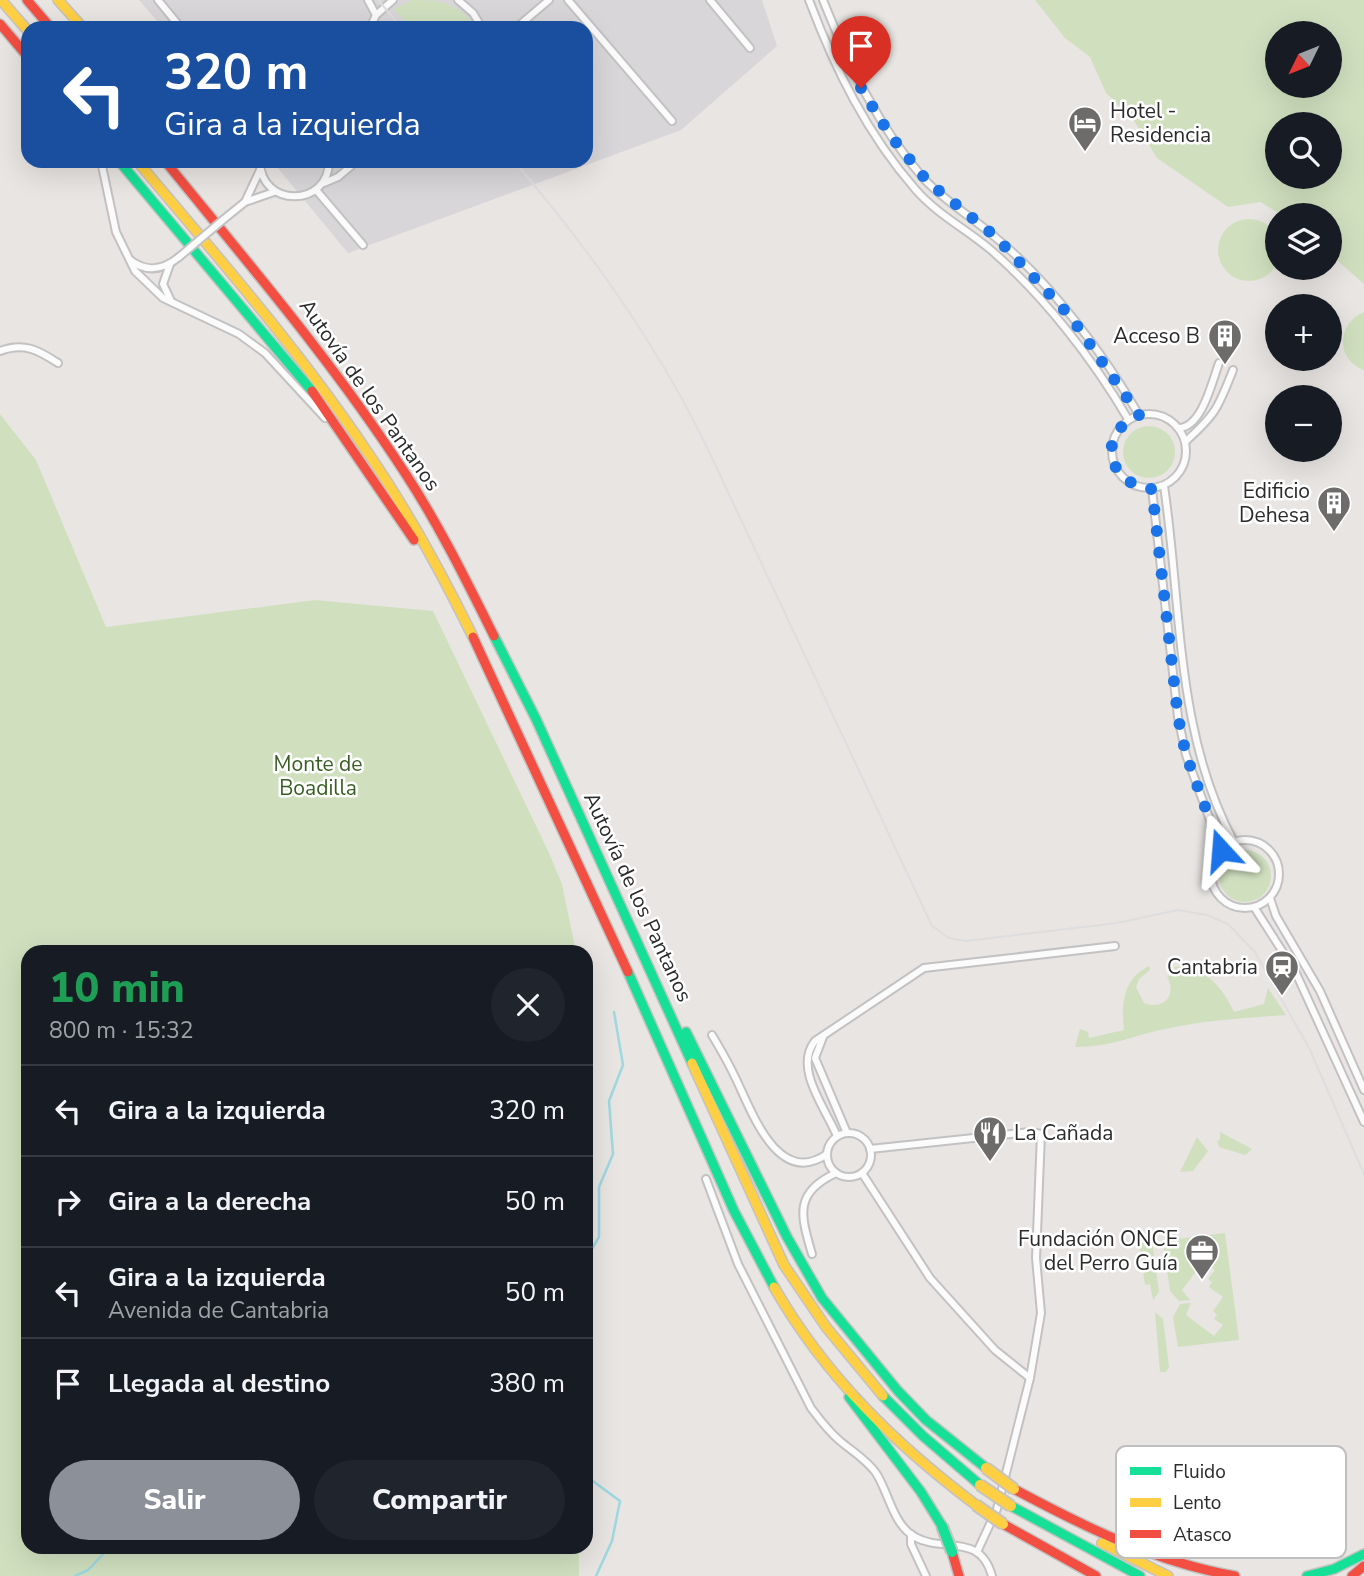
<!DOCTYPE html>
<html lang="es">
<meta charset="utf-8">
<style>
:root{--surface:#171b24;--page:#20242c;--text:#f1f3f6;--muted:#9ea1a6;--line:#363941;--accent:#8c9099}
body{margin:0;font-family:"Nunito Sans",sans-serif;background:var(--page);color:var(--text);height:100vh;display:flex;flex-direction:column;font-size:26px;white-space:nowrap}
*{box-sizing:border-box;margin:0}
p{font-size:23px;color:var(--muted)}
.icon{flex:none;width:38px;height:38px;fill:none;stroke:currentColor;stroke-width:2;stroke-linecap:round;stroke-linejoin:round}
.map{position:relative;flex:1;overflow:hidden}
.sheet{position:absolute;left:21px;top:945px;width:572px;height:609px;display:flex;flex-direction:column;background:var(--surface);border-radius:21px;box-shadow:0 7px 28px #0002}
.sheet>*{flex:none}
.top-card{position:absolute;left:21px;top:21px;width:572px;height:147px;border-radius:21px;box-shadow:0 7px 28px #0002;background:#1a4fa0;color:#fff;overflow:hidden}
.needle{width:46px;rotate:227deg}
.buttons{position:absolute;left:1265px;top:21px;display:grid;gap:14px}
.buttons a{display:grid;place-items:center;width:77px;height:77px;border-radius:50%;background:var(--surface);box-shadow:0 7px 28px #0002;font-size:35px}
.pin{position:absolute;display:grid;place-items:center;width:60px;height:60px;color:#fff;margin:-72px -30px;border-radius:50% 50% 50% 0;rotate:-45deg;box-shadow:0 0 7px #0007}
.pin .icon{rotate:45deg}
.me{position:absolute;width:77px;margin:-38px;rotate:341deg;stroke-linejoin:round;filter:drop-shadow(0 0 5px #0008)}
.turn{display:flex;align-items:center;gap:24px;height:147px;padding:0 28px;font-size:32px}
.turn .icon{width:91px;height:91px;stroke-width:2.5}
.turn b{display:block;font-size:49px;line-height:60px}
.round{display:grid;place-items:center;flex:none;width:74px;height:74px;border-radius:37px;background:var(--page)}
.headline{display:flex;align-items:center;justify-content:space-between;height:119px;padding:0 28px}
h1{font-size:42px;font-weight:800;line-height:52px;color:#1e9e55}
.primary-button{display:flex;gap:14px;margin-top:auto;padding:14px 28px}
.primary-button a{flex:1;height:80px;border-radius:42px;background:var(--accent);color:#fff;font-size:28px;font-weight:800;line-height:80px;text-align:center}
.primary-button a+a{background:var(--page);color:var(--text)}
ul{padding:0;list-style:none}
li{display:flex;align-items:center;gap:21px;height:91px;padding:0 28px;border-top:2px solid var(--line)}
li div{flex:1}
li b{display:block;font-size:26px}
li em{font-style:normal}
.map>svg:first-child{display:block}
.industrial{fill:#d8d6d8}
.green{fill:#d0e0bf;fill-rule:evenodd}
.lines{fill:none;stroke-linecap:round;stroke-linejoin:round}
.stream{stroke:#9ed8e1;stroke-width:2.5}
.street-casing{stroke:#c3c2c2;stroke-width:10}
.fast-casing{stroke:#c3c2c2;stroke-width:12}
.slow-casing{stroke:#c3c2c2;stroke-width:12}
.jam-casing{stroke:#c3c2c2;stroke-width:12}
.street{stroke:#fcfbfb;stroke-width:6}
.fast{stroke:#16e098;stroke-width:9}
.slow{stroke:#ffcf43;stroke-width:9}
.jam{stroke:#f24e42;stroke-width:9}
.tram{stroke:#dededf;stroke-width:2}
.street-bridge-casing{stroke:#c3c2c2;stroke-width:10;stroke-linecap:butt}
.fast-bridge-casing{stroke:#c5c3c2;stroke-width:14;stroke-linecap:butt}
.slow-bridge-casing{stroke:#c5c3c2;stroke-width:14;stroke-linecap:butt}
.street-bridge{stroke:#fcfbfb;stroke-width:6}
.fast-bridge{stroke:#16e098;stroke-width:10}
.slow-bridge{stroke:#ffcf43;stroke-width:10}
.route{stroke:#1a73e8;stroke-width:12;stroke-dasharray:0 21.6}
.labels{text-anchor:middle;dominant-baseline:central;stroke-width:5;stroke-linejoin:round;paint-order:stroke}
.poi-label{font-size:21px;fill:#2b2b2b;stroke:#fff;text-anchor:end}
.street-label{font-size:21px;fill:#2b2b2b;stroke:#fff}
.park-label{font-size:21px;fill:#385f23;stroke:#fff}
.key{fill:#fff;stroke:#bfbfbf;stroke-width:2}
.key-label{font-size:19px;fill:#2b2b2b}
</style>
<div class="map">
<svg width="1364" height="1576" viewBox="0 0 1364 1576">
<rect width="100%" height="100%" fill="#e8e5e2"/>
<path class="industrial" d="M139,0H762L777,46L681,130L348,253L272,161H586V28H163Z"/>
<g class="green">
<path d="M412,0C441,0 459,3 476,28H411L394,9Z"/>
<path d="M1035,0H1364V284L1330,254V215H1281L1261,202L1228,207L1157,158L1133,119L1106,93L1090,57L1065,38ZM1278,33H1330V86H1278ZM1278,124H1330V177H1278Z"/>
<circle cx="1249" cy="250" r="31"/>
<path d="M1364,312V370C1335,360 1337,323 1364,312Z"/>
<path d="M0,414L36,460L106,627L315,600L433,611L549,853L562,884L576,952H28V1547H579V1576H0Z"/>
<circle cx="1149" cy="452" r="26"/>
<circle cx="1245" cy="876" r="26"/>
<path d="M1149,966L1150,970L1139,979L1136,987L1144,1003C1163,1011 1178,995 1167,977L1176,973L1174,967C1204,964 1223,988 1234,1012L1264,1004L1268,988L1286,1015C1245,1018 1205,1020 1165,1029C1131,1036 1112,1047 1075,1047L1080,1029L1088,1032L1089,1038L1124,1030C1121,1004 1123,979 1149,966Z"/>
<path d="M1220,1132L1252,1149L1245,1155L1219,1147L1217,1141L1220,1140Z"/>
<path d="M1197,1137L1208,1151L1193,1171L1180,1172Z"/>
<path d="M1225,1233L1239,1340L1178,1347L1173,1317L1180,1304L1191,1303L1186,1315L1214,1336L1223,1325L1214,1319L1217,1315L1213,1311L1223,1297L1209,1287L1212,1282L1208,1279L1215,1270L1204,1261L1182,1290L1190,1300L1179,1301L1170,1291L1163,1241Z"/>
<path d="M1147,1237L1152,1241L1159,1292L1153,1300L1150,1284L1145,1285L1138,1238Z"/>
<path d="M1155,1312L1163,1319L1169,1367L1166,1372H1160Z"/>
</g>
<g class="lines">
<g class="stream">
<path d="M586,1259L599,1237V1187L613,1154L609,1101L623,1065L614,1012"/>
<path d="M586,1458L590,1479L620,1501L612,1541L596,1576"/>
<path d="M75,1576L88,1570L110,1547"/>
</g>
<g class="street-casing">
<g id="street">
<path d="M158,0L181,28"/>
<path d="M368,0L376,15"/>
<path d="M458,0L473,13L482,28"/>
<path d="M568,0L672,121"/>
<path d="M710,0L750,48"/>
<path d="M809,0C835,69 867,134 916,190C937,214 966,229 991,250C1044,296 1093,359 1128,419"/>
<path d="M823,0C849,65 878,127 925,180C946,202 972,217 995,237C1050,282 1104,354 1139,415"/>
<path d="M370,28L376,15L393,0"/>
<path d="M516,28L549,0"/>
<path d="M101,161L116,232L135,271L163,298L239,334L265,353L325,418"/>
<path d="M260,161C260,208 329,208 329,161"/>
<path d="M324,183L338,177L357,161"/>
<path d="M317,191L363,245"/>
<path d="M245,202L274,192"/>
<path d="M224,219L245,202L260,170"/>
<path d="M130,260C147,273 163,270 179,257"/>
<path d="M170,264L163,284L171,301"/>
<path d="M0,351C24,342 38,350 58,363"/>
<circle cx="1149" cy="451" r="37"/>
<path d="M1179,428C1202,427 1212,382 1219,363"/>
<path d="M1186,441C1216,414 1218,408 1233,370"/>
<path d="M1164,486C1182,606 1175,733 1234,842"/>
<path d="M1152,489L1178,717L1186,755L1221,850"/>
<circle cx="1245" cy="874" r="34"/>
<path d="M1270,898L1276,916L1320,991L1364,1090"/>
<path d="M1254,907L1295,971L1364,1122"/>
<path d="M712,1035C721,1050 729,1064 736,1079C752,1112 778,1188 827,1154"/>
<path d="M823,1037L815,1058L847,1133"/>
<circle cx="849" cy="1155" r="22"/>
<path d="M837,1136C826,1109 793,1068 815,1041L924,968L1115,946"/>
<path d="M870,1149L1030,1132L1041,1134L1036,1258L1041,1313L1030,1378L997,1509L977,1552"/>
<path d="M862,1173L930,1278L995,1350L1030,1378"/>
<path d="M706,1179L738,1264L811,1408C820,1420 828,1431 840,1441C852,1451 867,1460 876,1473C889,1493 893,1525 915,1537C943,1553 980,1532 992,1576"/>
<path d="M812,1254C801,1216 793,1193 836,1173"/>
<path d="M911,1534V1544L926,1576"/>
</g>
</g>
<g class="fast-casing">
<g id="fast">
<path d="M119,161L312,391"/>
<path d="M494,636L536,719L692,1063"/>
<path d="M628,972L734,1211L774,1287"/>
<path d="M686,1032L787,1237L822,1298L898,1391L926,1420L986,1468"/>
<path d="M883,1396L923,1436L980,1485"/>
<path d="M849,1397L921,1492L942,1526"/>
<path d="M1011,1506L1140,1576"/>
<path d="M1307,1576L1334,1569L1364,1554"/>
</g>
</g>
<g class="slow-casing">
<g id="slow">
<path d="M1,0L28,31"/>
<path d="M58,0L83,28"/>
<path d="M137,161C217,256 299,350 368,453C408,511 442,574 473,637"/>
<path d="M692,1063L784,1265L826,1327L883,1396"/>
<path d="M774,1287C825,1376 895,1444 976,1505"/>
<path d="M1102,1543L1168,1576"/>
</g>
</g>
<g class="jam-casing">
<g id="jam">
<path d="M27,0L51,28"/>
<path d="M0,24L28,57"/>
<path d="M165,161C248,263 333,362 405,473C439,525 466,580 494,636"/>
<path d="M312,391L414,540"/>
<path d="M473,637L628,972"/>
<path d="M1014,1489C1085,1527 1155,1562 1235,1576"/>
<path d="M1003,1524L1096,1576"/>
<path d="M952,1552L959,1576"/>
<path d="M1352,1576L1364,1566"/>
</g>
</g>
<use href="#street" class="street"/>
<use href="#fast" class="fast"/>
<use href="#slow" class="slow"/>
<use href="#jam" class="jam"/>
<g class="tram">
<path d="M378,0L402,28"/>
<path d="M514,161C588,248 653,338 704,441L932,926L949,938L966,941L1117,923L1178,910L1207,915L1228,924L1255,952L1310,1050L1364,1174"/>
</g>
<g class="street-bridge-casing">
<path id="street-bridge" d="M179,257L224,219"/>
</g>
<g class="fast-bridge-casing">
<path id="fast-bridge" d="M942,1526L952,1552"/>
</g>
<g class="slow-bridge-casing">
<g id="slow-bridge">
<path d="M986,1468L1014,1489"/>
<path d="M980,1485L1011,1506"/>
<path d="M976,1505L1003,1524"/>
</g>
</g>
<use href="#street-bridge" class="street-bridge"/>
<use href="#fast-bridge" class="fast-bridge"/>
<use href="#slow-bridge" class="slow-bridge"/>
</g>
<g class="lines">
<path class="route" d="M861,88L890,135L927,181L996,237L1071,317L1139,415C1095,434 1107,484 1152,489L1178,717L1186,755L1221,850"/>
</g>
<defs>
<g id="hotel-pin" transform="scale(1.75)"><path d="M0 17L-7.5 6A9.5 9.5 0 1 1 7.5 6Z" fill="#6d6c6b" stroke="#fff"/><path d="M-6-4.5h1.5V1H6V5H4.5V3h-9V5H-6ZM-4 0a1.8 1.8 0 1 1 3.6 0ZM.5 0V-2.5h3Q6-2.5 6 0Z" fill="#fff"/></g>
<g id="building-pin" transform="scale(1.75)"><path d="M0 17L-7.5 6A9.5 9.5 0 1 1 7.5 6Z" fill="#6d6c6b" stroke="#fff"/><path d="M-4-6H4V6H1V3H-1V6H-4ZM-2.5-4.3h1.7v1.8h-1.7ZM.8-4.3h1.7v1.8H.8ZM-2.5-1h1.7V.8h-1.7ZM.8-1h1.7V.8H.8Z" fill="#fff"/></g>
<g id="station-pin" transform="scale(1.75)"><path d="M0 17L-7.5 6A9.5 9.5 0 1 1 7.5 6Z" fill="#6d6c6b" stroke="#fff"/><path d="M-3-6H3Q5-6 5-4V2Q5 4 3 4L4.5 6H3L1.5 4h-3L-3 6H-4.5L-3 4Q-5 4-5 2V-4Q-5-6-3-6ZM-3.5-4v3h7v-3ZM-3.5 1v1.5H-2V1ZM2 1v1.5H3.5V1Z" fill="#fff"/></g>
<g id="restaurant-pin" transform="scale(1.75)"><path d="M0 17L-7.5 6A9.5 9.5 0 1 1 7.5 6Z" fill="#6d6c6b" stroke="#fff"/><path d="M-5-6h1v4h1v-4h1v4h1v-4h1v5L-1.5 .5V6h-2V.5L-5-1ZM5-6V6H3V1.5H1.5Q1.5-4 5-6Z" fill="#fff"/></g>
<g id="office-pin" transform="scale(1.75)"><path d="M0 17L-7.5 6A9.5 9.5 0 1 1 7.5 6Z" fill="#6d6c6b" stroke="#fff"/><path d="M-6-3h4V-5.5h4V-3h4V5H-6ZM-1-4.5V-3h2v-1.5ZM-6 0V1H6V0Z" fill="#fff"/></g>
</defs>
<g fill-rule="evenodd">
<use href="#hotel-pin" x="1085" y="123"/>
<use href="#building-pin" x="1225" y="336"/>
<use href="#building-pin" x="1334" y="503"/>
<use href="#station-pin" x="1282" y="967"/>
<use href="#restaurant-pin" x="990" y="1133"/>
<use href="#office-pin" x="1202" y="1251"/>
</g>
<g class="labels">
<g class="poi-label">
<text x="1110" y="111" text-anchor="start">Hotel -<tspan x="1110" dy="24">Residencia</tspan></text>
<text x="1200" y="336">Acceso B</text>
<text x="1310" y="491">Edificio<tspan x="1310" dy="24">Dehesa</tspan></text>
<text x="1258" y="967">Cantabria</text>
<text x="1014" y="1133" text-anchor="start">La Cañada</text>
<text x="1178" y="1239">Fundación ONCE<tspan x="1178" dy="24">del Perro Guía</tspan></text>
</g>
<g class="street-label">
<text transform="translate(370 395) rotate(55)">Autovía de los Pantanos</text>
<text transform="translate(638 897) rotate(65)">Autovía de los Pantanos</text>
</g>
<g class="park-label">
<text x="318" y="764">Monte de<tspan x="318" dy="24">Boadilla</tspan></text>
</g>
</g>
<rect x="1116" y="1446" width="230" height="112" rx="10" class="key"/>
<rect x="1130" y="1467" width="31" height="8" fill="#16e098"/>
<rect x="1130" y="1498" width="31" height="9" fill="#ffcf43"/>
<rect x="1130" y="1530" width="31" height="8" fill="#f24e42"/>
<g class="key-label">
<text x="1173" y="1478">Fluido</text>
<text x="1173" y="1509">Lento</text>
<text x="1173" y="1541">Atasco</text>
</g>
</svg>
<div class="buttons">
<a><svg class="needle" viewBox="-14 -14 28 28"><path d="M0-13l5 13h-10z" fill="#e53935"/><path d="M0 13l5-13h-10z" fill="#9ea1a6"/></svg></a>
<a><svg class="icon" aria-label="search" viewBox="0 0 24 24"><circle cx="10" cy="10" r="6"/><path d="M15 15l6 6"/></svg></a>
<a><svg class="icon" aria-label="layers" viewBox="0 0 24 24"><path d="M12 4l9 5-9 5-9-5zM3 14l9 5 9-5"/></svg></a>
<a>+</a>
<a>−</a>
</div>
<div class="pin" style="left:861px;top:88px;background:#d93025"><svg class="icon" aria-label="arrive" viewBox="0 0 24 24"><path d="M6 21V4h12l-3 4 3 4H6"/></svg></div>
<svg class="me" style="left:1221px;top:850px" viewBox="-20 -20 40 40"><path d="M0-17L14 15 0 8-14 15z" fill="#1a73e8" stroke="#fff" stroke-width="4"/></svg>
<div class="top-card">
<div class="turn"><svg class="icon" aria-label="left" viewBox="0 0 24 24"><path d="M17 20v-9H6M10 6l-5 5 5 5"/></svg><div><b>320 m</b>Gira a la izquierda</div></div>
</div>
<section class="sheet">
<div class="headline"><div><h1>10 min</h1><p>800 m · 15:32</p></div><a class="round"><svg class="icon" aria-label="close" viewBox="0 0 24 24"><path d="M6 6l12 12M18 6L6 18"/></svg></a></div>
<ul>
<li><svg class="icon" aria-label="left" viewBox="0 0 24 24"><path d="M17 20v-9H6M10 6l-5 5 5 5"/></svg><div><b>Gira a la izquierda</b></div><em>320 m</em></li>
<li><svg class="icon" aria-label="right" viewBox="0 0 24 24"><path d="M7 20v-9h11M14 6l5 5-5 5"/></svg><div><b>Gira a la derecha</b></div><em>50 m</em></li>
<li><svg class="icon" aria-label="left" viewBox="0 0 24 24"><path d="M17 20v-9H6M10 6l-5 5 5 5"/></svg><div><b>Gira a la izquierda</b><p>Avenida de Cantabria</p></div><em>50 m</em></li>
<li><svg class="icon" aria-label="arrive" viewBox="0 0 24 24"><path d="M6 21V4h12l-3 4 3 4H6"/></svg><div><b>Llegada al destino</b></div><em>380 m</em></li>
</ul>
<div class="primary-button"><a>Salir</a><a>Compartir</a></div>
</section>
</div>
